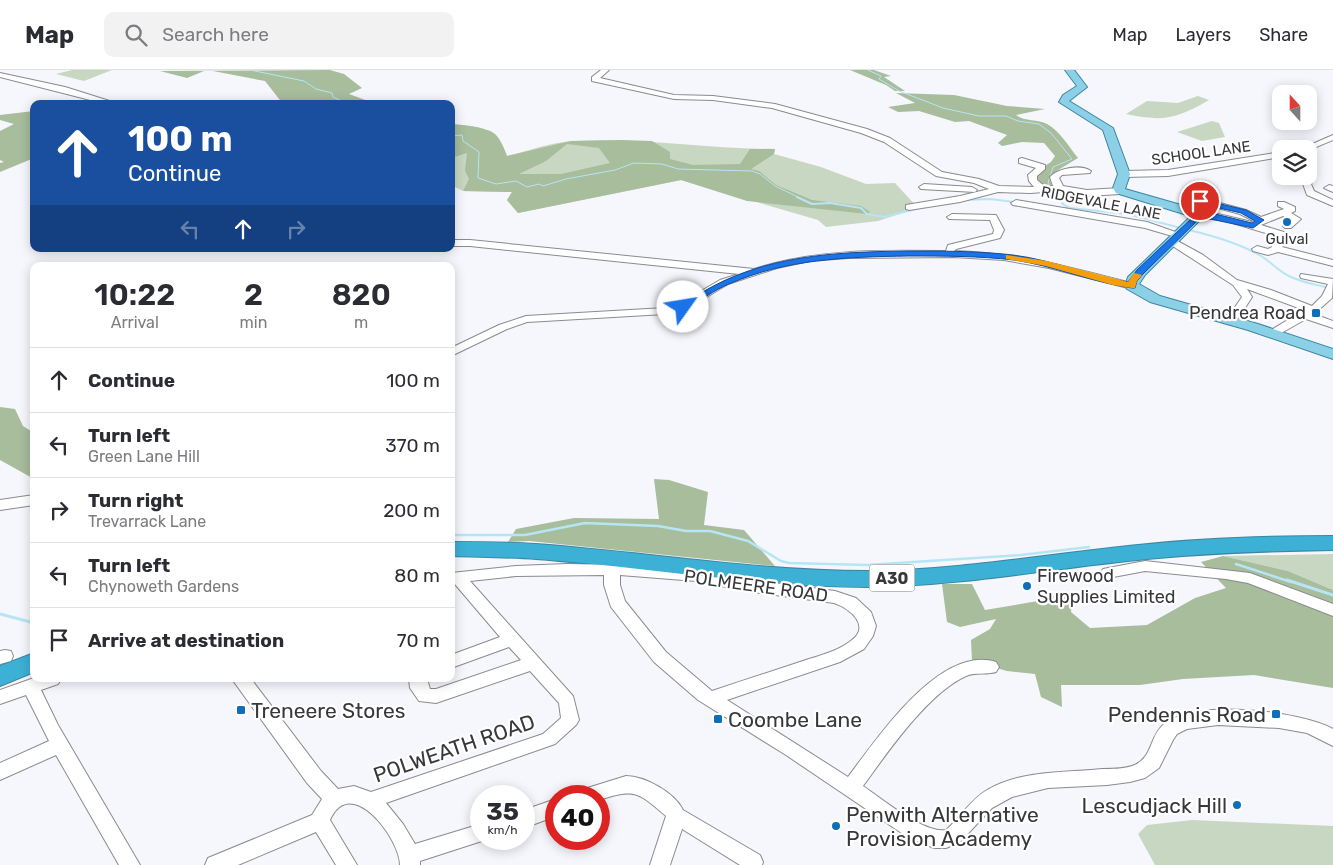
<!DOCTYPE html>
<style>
:root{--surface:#fff;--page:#f2f2f3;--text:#2b2b33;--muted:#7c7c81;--line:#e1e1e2}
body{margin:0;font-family:Rubik,sans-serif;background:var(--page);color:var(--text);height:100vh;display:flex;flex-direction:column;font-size:19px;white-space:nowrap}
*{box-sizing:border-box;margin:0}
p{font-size:16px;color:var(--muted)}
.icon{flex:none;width:28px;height:28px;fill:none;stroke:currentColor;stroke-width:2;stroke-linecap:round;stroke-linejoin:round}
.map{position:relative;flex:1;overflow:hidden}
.side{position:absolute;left:30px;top:192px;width:425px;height:420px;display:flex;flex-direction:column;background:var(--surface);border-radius:10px;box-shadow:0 2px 12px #0003}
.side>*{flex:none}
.banner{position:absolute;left:30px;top:30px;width:425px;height:152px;border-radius:10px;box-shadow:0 2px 12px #0003;background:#1a4fa0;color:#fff;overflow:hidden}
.needle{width:32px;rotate:339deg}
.controls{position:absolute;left:1272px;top:15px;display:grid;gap:10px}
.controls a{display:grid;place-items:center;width:45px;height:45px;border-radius:10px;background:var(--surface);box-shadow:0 2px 12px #0003;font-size:25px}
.speed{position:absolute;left:470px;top:715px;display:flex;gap:10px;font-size:25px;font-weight:700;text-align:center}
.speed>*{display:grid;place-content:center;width:65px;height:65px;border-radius:50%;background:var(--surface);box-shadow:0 2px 12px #0003;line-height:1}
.speed small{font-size:12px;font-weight:400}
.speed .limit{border:8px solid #d22;background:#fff;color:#111}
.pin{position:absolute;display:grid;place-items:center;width:42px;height:42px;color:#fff;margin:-21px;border:2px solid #fff;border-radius:50%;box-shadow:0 1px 5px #0007}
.me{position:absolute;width:55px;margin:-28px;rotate:58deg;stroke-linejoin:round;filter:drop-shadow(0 0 4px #0008)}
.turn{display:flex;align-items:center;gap:18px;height:105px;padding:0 15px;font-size:22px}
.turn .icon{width:65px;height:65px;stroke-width:2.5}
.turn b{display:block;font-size:35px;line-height:42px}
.lanes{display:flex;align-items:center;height:48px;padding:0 15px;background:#0003;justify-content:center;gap:25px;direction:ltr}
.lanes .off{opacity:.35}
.eta{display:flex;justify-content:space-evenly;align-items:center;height:85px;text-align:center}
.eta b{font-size:30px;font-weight:600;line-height:35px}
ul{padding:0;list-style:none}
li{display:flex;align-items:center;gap:15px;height:65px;padding:0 15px;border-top:1px solid var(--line)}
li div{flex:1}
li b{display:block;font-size:19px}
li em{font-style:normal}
header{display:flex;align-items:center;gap:30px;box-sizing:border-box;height:70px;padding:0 25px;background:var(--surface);border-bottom:1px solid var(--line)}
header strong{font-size:24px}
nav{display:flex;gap:28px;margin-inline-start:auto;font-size:18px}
.search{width:350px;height:45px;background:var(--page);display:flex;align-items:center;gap:12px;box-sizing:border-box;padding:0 18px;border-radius:10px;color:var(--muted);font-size:19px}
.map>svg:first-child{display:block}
.green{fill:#c8d7c1}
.forest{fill:#a7bd9c;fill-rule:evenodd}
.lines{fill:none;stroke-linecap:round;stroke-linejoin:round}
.stream-far3{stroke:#b7e5f5;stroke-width:1}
.stream-far2{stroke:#b7e5f5;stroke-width:2}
.stream-far1{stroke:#b7e5f5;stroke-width:2.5}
.stream{stroke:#b7e5f5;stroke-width:3}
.minor-casing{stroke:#8a8a91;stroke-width:2}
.major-casing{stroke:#3b86a0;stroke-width:2}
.highway-casing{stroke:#3b86a0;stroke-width:2}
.minor{fill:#fff;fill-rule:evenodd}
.major{fill:#8bd0e6;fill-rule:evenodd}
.highway{fill:#3db0d6;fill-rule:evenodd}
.route{fill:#1a73e8;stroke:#114b97}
.slow{fill:#f59e0b}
.poi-dot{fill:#0e6eba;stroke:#fff;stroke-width:2}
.labels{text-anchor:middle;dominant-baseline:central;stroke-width:4.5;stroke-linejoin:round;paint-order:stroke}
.far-street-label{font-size:15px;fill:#38383b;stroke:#fff}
.far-poi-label{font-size:15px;fill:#38383b;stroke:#fff}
.shield{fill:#fff;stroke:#747476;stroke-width:1}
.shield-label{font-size:16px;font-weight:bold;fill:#38383b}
.poi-label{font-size:18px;fill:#38383b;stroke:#fff;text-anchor:end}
.street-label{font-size:18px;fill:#38383b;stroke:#fff}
.near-poi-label{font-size:21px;fill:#38383b;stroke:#fff;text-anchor:start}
.near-street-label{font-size:21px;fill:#38383b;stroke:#fff}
</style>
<header>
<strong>Map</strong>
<div class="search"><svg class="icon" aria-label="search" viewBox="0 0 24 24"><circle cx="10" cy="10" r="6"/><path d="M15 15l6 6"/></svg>Search here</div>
<nav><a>Map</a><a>Layers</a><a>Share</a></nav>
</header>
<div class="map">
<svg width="1333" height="795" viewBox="0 0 1333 795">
<rect width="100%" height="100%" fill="#f6f6fd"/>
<g class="green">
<path d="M72,0H112L84,11L56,4Z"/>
<path d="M1198,26L1209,30C1176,49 1163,52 1126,44L1147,31L1178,33Z"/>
<path d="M1212,51L1219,53L1225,67L1202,71L1177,62Z"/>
<path d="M451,54C478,56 497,57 507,86C528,81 552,72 574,71C641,67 707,79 775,79L774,84L821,97L866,114L895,113L918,138L878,151L826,157L818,150L681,110L518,143L507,130L512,122L463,121L451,115Z"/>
<path d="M1333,484V520L1288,501L1223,486Z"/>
<path d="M1192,750L1333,756V795H1155L1138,764L1147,755Z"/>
</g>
<g class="forest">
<path d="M330,0L344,4L362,18L349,24L368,31L383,30L393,34H283L265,11L213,1H204L187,8L160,1Z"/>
<path d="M850,0H874L891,6L884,7L905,21H895L886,15Z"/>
<path d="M896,23L954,25L1007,36L1045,39L1016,45C1025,52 1038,49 1047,54C1060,61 1069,77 1078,88L1058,100L1050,110L1052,116H1042L1037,108V101L1051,92L1055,86L1044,73L1022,72L1002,76L998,73L1007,65L969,51L955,52L919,41L898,42L888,37L915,33Z"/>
<path d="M34,41V88L0,102V93L4,92L0,90V61L14,54L0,50V45Z"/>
<path d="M451,54C462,55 487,57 495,64C501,70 504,78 507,86L571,71L622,70L652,71L670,82V89L693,95L740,94L750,79H775L774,84L751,99L759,101L776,115L812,130L861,136L870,142L867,144L747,131L681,110L518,143L507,130L512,122L463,121L469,109L465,101L467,83L451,88ZM567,74L599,78L610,93L561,104H519L546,91Z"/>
<path d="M0,337L15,339L23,356L34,363V409L0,390Z"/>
<path d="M654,409L669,410L708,422L704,455L744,460L775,496L529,471L508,472L516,459L574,448L659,449Z"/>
<path d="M1223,486L1288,501L1333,520V618L1254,605L1183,609L1140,615H1061L1062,637L1041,627L1035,604L1007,601L972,591L971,570L990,559L996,549L960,557L947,552L942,514H972L985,540L1038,531L1061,523L1072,522L1071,542L1090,558L1147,555L1195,528L1226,518L1201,492Z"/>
</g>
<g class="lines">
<g class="stream-far3">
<path d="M250,0L304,11L316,19L332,23L333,27L348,34"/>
<path d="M868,0L881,6L879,9L899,21L943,38L979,46H1006L1018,51L1039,54L1051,63L1072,89L1053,97L1048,113L1058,128"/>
<path d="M451,66L462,65L463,71L479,82L478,108L496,114L516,111L527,117L539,114L543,116L566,109L615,100L634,93L662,94L678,99L752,101L760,104L775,116L800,128"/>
</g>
<g class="stream-far2">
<path d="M797,127L812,134L830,133L861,138L867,144L884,147L920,138"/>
<path d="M1057,127L1064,135L1070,138L1127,144L1181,158"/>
<path d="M965,130L990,129L1014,132"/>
<path d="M1059,138H1070"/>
<path d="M1189,160C1214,166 1239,173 1261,186C1271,192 1278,201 1289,206C1302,213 1319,215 1333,219"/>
</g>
<g class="stream-far1">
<path d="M451,465H525L585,453L658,456L686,461H710L748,471L781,491L789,493L867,495L1021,485L1089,477"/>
<path d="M1236,494L1291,512"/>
</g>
<g class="stream">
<path d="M1287,510L1333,525"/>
<path d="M0,544L34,553"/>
</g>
<g class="minor-casing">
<g id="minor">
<path d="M601,0H609L600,8L674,25L713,26L775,34L867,59L890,68L942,102L979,109L999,116L1034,117L1029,111L1028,105L1036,98L1019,93V89L1022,88L1045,95V99L1037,106V110L1044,116H1053L1050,107C1058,98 1081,94 1091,101L1090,103L1062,105L1059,108L1063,116L1087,120L1120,118L1125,121L1120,124L1087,126L1059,121L1030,123L998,122L960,132L909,140L906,139V135L960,126L989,119L974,113L936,106L884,72L861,63L772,38L713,30L674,29L592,11V7Z"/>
<path d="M0,3L65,17L119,34H106L0,7Z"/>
<path d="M1333,65V70L1309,80V79H1301Z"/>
<path d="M1281,82V87L1168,106L1124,107L1120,104L1124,101L1168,100Z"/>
<path d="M1310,105L1314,108L1311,114L1314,121L1333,130V136L1307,125L1303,114L1307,106Z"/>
<path d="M924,114L972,117L977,120L975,122L921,119L919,117Z"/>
<path d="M1329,115L1333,116V122L1324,118Z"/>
<path d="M1194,118L1199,121L1194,126L1246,140L1261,147L1284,139L1278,136V132H1284L1295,137V141L1291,143L1301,149L1291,158H1285L1283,156L1290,150L1283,146L1261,155L1287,163L1290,167L1282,177L1333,190V196L1278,182L1268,185L1253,181L1252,179L1257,176L1268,179L1272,177V173L1279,167L1226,151L1192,146V142L1214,143L1252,152L1254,151L1240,144L1188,130L1184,126Z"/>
<path d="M1016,130L1147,152L1184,165L1179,168L1145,158L1013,135L1011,133Z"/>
<path d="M952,144L996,145L1004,160L1000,168L956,179L954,181C1021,183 1072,198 1136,214L1137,216L1132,219L1049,198L1004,190L954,187L848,188L810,191L777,198L728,214L687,239L665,244L527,252L507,259L451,286V278L499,255L526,246L665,238L679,234L720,210L739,204L470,176H451V170H470L754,199C816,179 881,180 946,181L948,175L993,164L994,160L990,150L949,149L947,147Z"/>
<path d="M1172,168L1203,185L1237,210L1271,220L1312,236L1322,226L1328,214L1301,208L1300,206L1301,204L1333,209L1332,228L1314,244L1333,251V258L1306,249L1276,266H1268L1266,264L1268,262L1304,240L1247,219L1252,227L1236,252H1228L1226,250L1242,227L1233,215L1168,173L1167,171Z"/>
<path d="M34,425V435L0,440V430Z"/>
<path d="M1145,491L1250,503L1333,534V546L1248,513L1226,509L1145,501L1108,508L1103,507L1100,503L1103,499L1108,498Z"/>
<path d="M567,494L628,495L696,501L752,510L835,521L856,528L871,542L876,556L873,566L864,579L840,592L727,630L848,707C877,669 940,574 996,592L999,597L996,602C986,605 975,602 966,606C928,623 887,683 863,716C881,728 924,764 946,760C960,748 970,730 987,720C1022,700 1063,703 1102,699C1111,699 1123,699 1132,696C1153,689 1149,667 1163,655C1194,628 1300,641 1333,659V676L1307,663L1279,658L1218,655L1187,659L1177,664L1173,670L1159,698L1145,708L1130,712L1107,715L1048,718L1012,727L992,738L960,772L946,778H934L909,768L786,685L698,630L654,592L611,537L604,515V505L516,506L470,511L573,626L579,650L576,655L555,674L386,733L403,754L415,774L481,754V769H488L420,791V795H400C400,769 351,703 330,750L357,795H336L316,762L238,795H205L208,788L312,745L322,729L307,713L232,609H251L321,701L338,719L354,716L371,722L543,664L561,648L559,633L530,601L436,633L419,631L410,618L409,609H427L430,619H436L521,590L509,577L451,598V585L500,567L454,513H451V503L516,496ZM620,505L696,511L752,522L834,533C849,538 871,555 852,570C839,581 818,586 803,591C773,601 742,611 712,621L666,582L625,531L620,515Z"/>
<path d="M5,580L11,581L13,586L11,591L0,594V581Z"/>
<path d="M34,608L61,609L58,614L41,620L58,655L140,795H119L56,685L0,710V693L49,671L26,625L0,634V620Z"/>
<path d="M626,706C645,706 675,723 683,740L760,785L763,792L762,795H740L682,759L670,795H650L666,746C638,722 635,718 599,730V726H578L581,720Z"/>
<path d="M556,729V746L524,758V740Z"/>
</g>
</g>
<g class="major-casing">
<path id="major" d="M1065,0H1074L1087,17L1069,31L1113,58L1130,104L1125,119L1195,139L1203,147L1145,205L1139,214L1160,226L1258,254L1333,279V289L1248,260L1150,232L1127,219L1125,216L1128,207L1190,147L1187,145L1116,123L1113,118L1118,104L1103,60L1059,32L1063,25L1077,16Z"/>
</g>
<g class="highway-casing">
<g id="highway">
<path d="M1333,466V480C1268,481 1203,483 1138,490C1048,499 959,516 868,517C757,517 646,497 536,489C508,487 479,487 451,486V472C479,472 508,472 536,474C646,482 757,501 868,501C959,500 1048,484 1138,475C1203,468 1268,466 1333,466Z"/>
<path d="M34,583V602L0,616V596Z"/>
</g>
</g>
<use href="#minor" class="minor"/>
<use href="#major" class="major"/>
<use href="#highway" class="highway"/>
</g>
<path class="route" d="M1200,129L1246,140L1264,150L1253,158L1201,147L1143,204L1137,211L1135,218H1132C1092,212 1054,196 1014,190C979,186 943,186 908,186C846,187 786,189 729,214C714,220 700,231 686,239L683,240L679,237C684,231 693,227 701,223C764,185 835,182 907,181C942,181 978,181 1013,185C1053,190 1089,206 1128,212L1137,200L1192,148V142H1207L1252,153L1255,151L1241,143L1197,133L1196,131Z"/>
<path class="slow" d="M1006,185L1047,191L1128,212L1134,203L1142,205L1137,211L1135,218H1132L1113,215L1046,196L1006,189Z"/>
<g class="poi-dot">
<circle cx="1287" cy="152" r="5"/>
<rect x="1311" y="238" width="10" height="10" rx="2.5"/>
<circle cx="1027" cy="516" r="5"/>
<rect x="236" y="635" width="10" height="10" rx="2.5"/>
<rect x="1271" y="639" width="10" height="10" rx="2.5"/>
<rect x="713" y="644" width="10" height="10" rx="2.5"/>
<circle cx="1237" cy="735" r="5"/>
<circle cx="836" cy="756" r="5"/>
</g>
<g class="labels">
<g class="far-street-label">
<text transform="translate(1201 83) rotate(-8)">SCHOOL LANE</text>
<text transform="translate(1101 133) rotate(11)">RIDGEVALE LANE</text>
</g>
<g class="far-poi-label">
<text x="1287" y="169">Gulval</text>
</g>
<rect class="shield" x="869.5" y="494.5" width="45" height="27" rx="4"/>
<g class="shield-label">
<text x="892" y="508">A30</text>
</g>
<g class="poi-label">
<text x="1306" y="243">Pendrea Road</text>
<text x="1037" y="506" text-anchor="start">Firewood<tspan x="1037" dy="21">Supplies Limited</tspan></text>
</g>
<g class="street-label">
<text transform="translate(756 516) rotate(8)">POLMEERE ROAD</text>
</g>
<g class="near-poi-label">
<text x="251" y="640">Treneere Stores</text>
<text x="1266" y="644" text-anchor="end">Pendennis Road</text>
<text x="728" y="649">Coombe Lane</text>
<text x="1227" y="735" text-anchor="end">Lescudjack Hill</text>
<text x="846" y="744">Penwith Alternative<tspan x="846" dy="24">Provision Academy</tspan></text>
</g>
<g class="near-street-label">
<text transform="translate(454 678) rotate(-19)">POLWEATH ROAD</text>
</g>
</g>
</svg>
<div class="controls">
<a><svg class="needle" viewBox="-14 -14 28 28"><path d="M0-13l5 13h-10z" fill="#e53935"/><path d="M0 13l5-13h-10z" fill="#7c7c81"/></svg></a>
<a><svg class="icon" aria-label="layers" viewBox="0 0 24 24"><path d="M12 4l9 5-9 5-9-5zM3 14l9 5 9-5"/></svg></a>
</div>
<div class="speed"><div>35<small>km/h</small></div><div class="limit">40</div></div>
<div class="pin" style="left:1200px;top:131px;background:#d93025"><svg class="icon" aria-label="arrive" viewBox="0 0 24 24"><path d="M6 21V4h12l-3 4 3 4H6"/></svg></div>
<svg class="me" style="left:683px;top:237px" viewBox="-20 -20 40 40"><circle r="19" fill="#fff"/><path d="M0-13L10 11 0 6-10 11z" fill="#1a73e8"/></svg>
<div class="banner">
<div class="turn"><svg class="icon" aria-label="ahead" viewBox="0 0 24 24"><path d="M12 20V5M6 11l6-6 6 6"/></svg><div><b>100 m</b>Continue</div></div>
<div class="lanes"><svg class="icon off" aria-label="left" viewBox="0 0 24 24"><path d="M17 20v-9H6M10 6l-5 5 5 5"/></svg><svg class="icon" aria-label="ahead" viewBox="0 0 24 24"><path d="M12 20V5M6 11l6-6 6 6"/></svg><svg class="icon off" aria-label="right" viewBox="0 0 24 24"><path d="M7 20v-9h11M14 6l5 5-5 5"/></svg></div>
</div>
<section class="side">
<div class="eta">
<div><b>10:22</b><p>Arrival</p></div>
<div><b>2</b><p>min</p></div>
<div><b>820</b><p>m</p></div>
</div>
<ul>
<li><svg class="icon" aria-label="ahead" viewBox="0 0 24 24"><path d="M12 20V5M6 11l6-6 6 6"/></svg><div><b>Continue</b></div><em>100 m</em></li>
<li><svg class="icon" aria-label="left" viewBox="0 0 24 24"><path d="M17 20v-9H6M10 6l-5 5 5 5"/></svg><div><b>Turn left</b><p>Green Lane Hill</p></div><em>370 m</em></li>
<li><svg class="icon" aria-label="right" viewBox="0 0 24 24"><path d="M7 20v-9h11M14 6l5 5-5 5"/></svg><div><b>Turn right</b><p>Trevarrack Lane</p></div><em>200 m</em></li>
<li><svg class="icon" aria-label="left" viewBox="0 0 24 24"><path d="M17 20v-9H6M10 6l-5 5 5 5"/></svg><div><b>Turn left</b><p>Chynoweth Gardens</p></div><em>80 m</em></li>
<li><svg class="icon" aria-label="arrive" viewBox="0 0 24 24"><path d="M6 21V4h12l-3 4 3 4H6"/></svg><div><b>Arrive at destination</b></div><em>70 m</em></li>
</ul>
</section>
</div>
